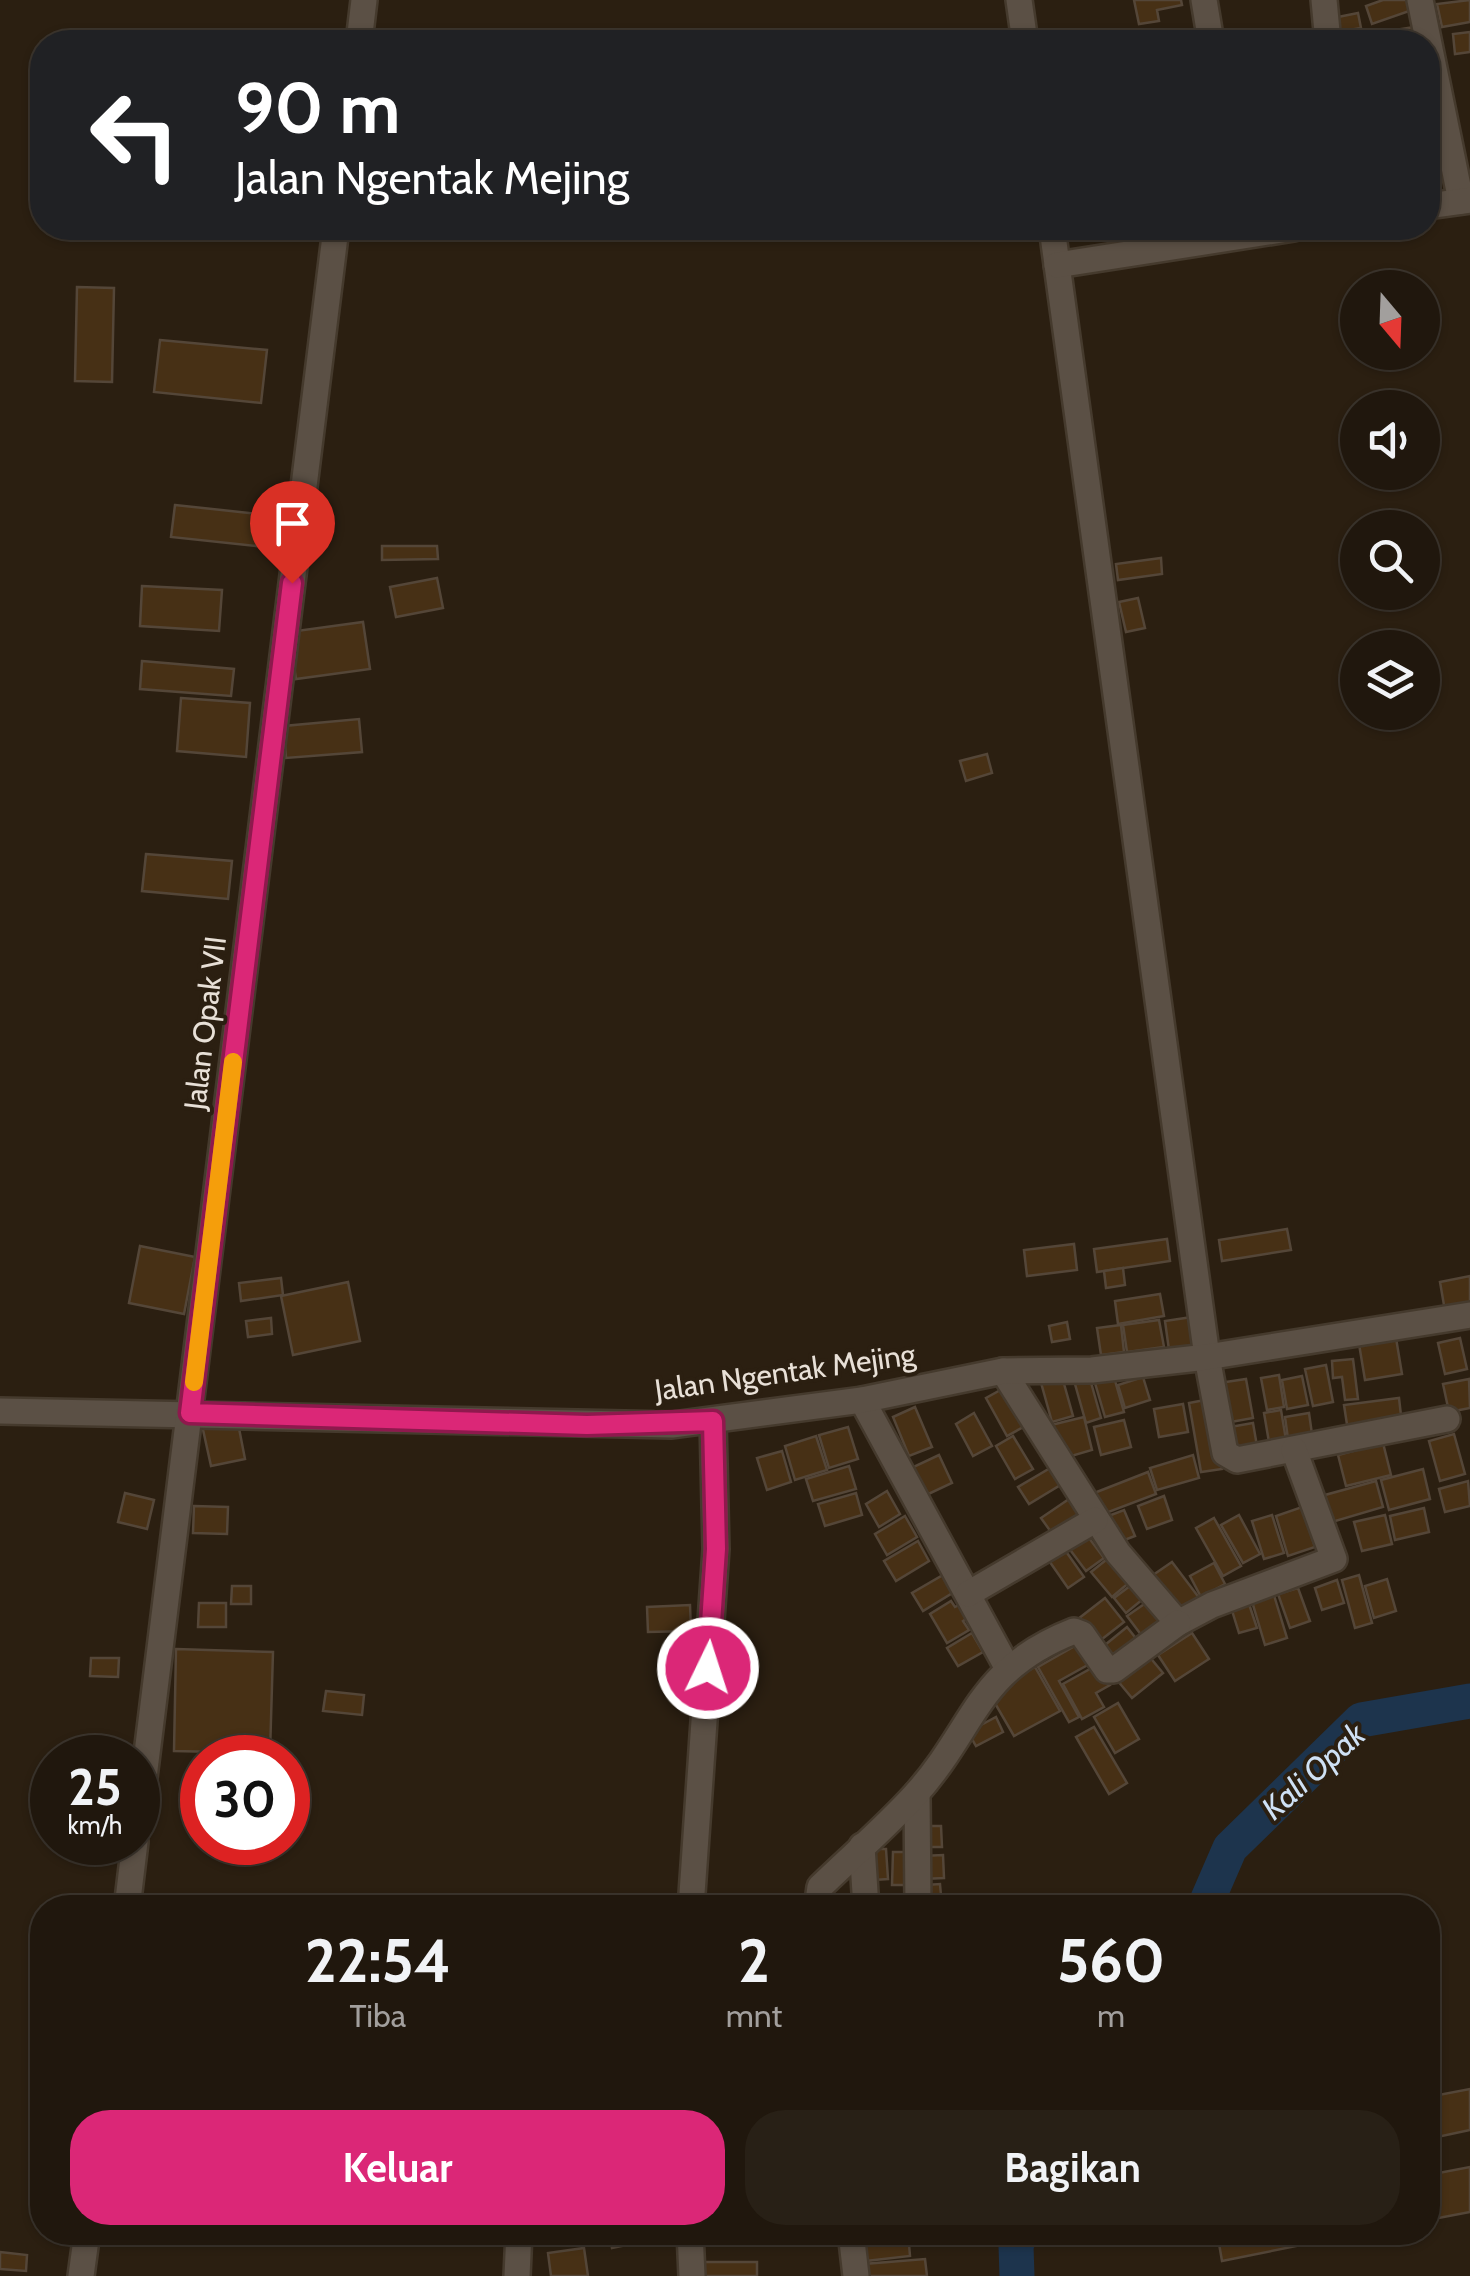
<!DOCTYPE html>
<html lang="id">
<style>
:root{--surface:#20170d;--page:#282016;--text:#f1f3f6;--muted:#a29f9d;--line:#3d362e;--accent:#db2777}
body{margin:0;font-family:Cabin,sans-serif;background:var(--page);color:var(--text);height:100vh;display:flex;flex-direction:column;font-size:38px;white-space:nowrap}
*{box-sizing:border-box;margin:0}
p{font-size:32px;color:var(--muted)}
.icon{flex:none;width:55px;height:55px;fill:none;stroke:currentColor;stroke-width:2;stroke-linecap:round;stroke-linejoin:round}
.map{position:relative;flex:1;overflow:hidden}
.details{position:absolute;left:30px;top:1895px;width:1410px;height:350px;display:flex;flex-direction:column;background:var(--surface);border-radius:40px;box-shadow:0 2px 8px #0004,0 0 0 2px var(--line)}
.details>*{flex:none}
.banner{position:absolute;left:30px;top:30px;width:1410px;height:210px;border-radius:40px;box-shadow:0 2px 8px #0004,0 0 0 2px var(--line);background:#202124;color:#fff;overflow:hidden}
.needle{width:65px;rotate:161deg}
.controls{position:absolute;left:1340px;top:270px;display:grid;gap:20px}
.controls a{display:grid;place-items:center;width:100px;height:100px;border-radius:50%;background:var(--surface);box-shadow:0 2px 8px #0004,0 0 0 2px var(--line);font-size:50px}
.speed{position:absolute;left:30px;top:1735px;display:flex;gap:20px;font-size:50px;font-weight:700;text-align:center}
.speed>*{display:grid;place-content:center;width:130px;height:130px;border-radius:50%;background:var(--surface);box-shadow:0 2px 8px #0004,0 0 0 2px var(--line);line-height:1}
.speed small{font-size:25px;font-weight:400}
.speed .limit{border:15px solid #d22;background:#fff;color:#111}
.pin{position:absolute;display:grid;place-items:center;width:85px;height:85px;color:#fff;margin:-102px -42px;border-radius:50% 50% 50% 0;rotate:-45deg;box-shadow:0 0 10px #0007}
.pin .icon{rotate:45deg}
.me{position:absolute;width:110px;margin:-55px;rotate:4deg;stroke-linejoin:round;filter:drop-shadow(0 0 8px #0008)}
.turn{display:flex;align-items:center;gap:35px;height:210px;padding:0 40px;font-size:45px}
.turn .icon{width:130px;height:130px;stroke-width:2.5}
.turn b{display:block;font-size:70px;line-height:85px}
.eta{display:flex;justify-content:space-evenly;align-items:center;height:170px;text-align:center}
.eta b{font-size:60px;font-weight:700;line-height:70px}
.primary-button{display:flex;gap:20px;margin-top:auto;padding:20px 40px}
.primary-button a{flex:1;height:115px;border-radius:40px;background:var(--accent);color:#fff;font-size:40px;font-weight:700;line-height:115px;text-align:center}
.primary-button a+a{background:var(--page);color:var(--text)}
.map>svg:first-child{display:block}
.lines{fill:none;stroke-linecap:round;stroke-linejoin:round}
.river{stroke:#1d344d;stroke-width:35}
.building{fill:#473015;stroke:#544638;stroke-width:2.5}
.minor-casing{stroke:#453a2d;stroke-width:30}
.minor{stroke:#5b5045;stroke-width:25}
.route-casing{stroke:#8e194d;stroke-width:25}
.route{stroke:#db2777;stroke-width:18}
.slow{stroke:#f59e0b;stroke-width:18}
.labels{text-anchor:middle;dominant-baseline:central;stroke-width:8;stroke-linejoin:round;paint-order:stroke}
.street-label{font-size:30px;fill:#e8e0d7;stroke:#2b1f11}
.water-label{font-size:32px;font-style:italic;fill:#cfe1f5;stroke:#2b1f11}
</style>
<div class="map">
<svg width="1470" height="2276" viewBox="0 0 1470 2276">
<rect width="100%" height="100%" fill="#2b1f11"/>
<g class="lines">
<g class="river">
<path d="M1204,1908L1230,1848L1361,1720L1470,1701"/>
<path d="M1017,2276L1016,2246L1021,2232"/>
</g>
</g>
<g class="building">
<path d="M1134,0H1181L1182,5L1157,10L1159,21L1139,24Z"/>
<path d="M1383,0H1412L1415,9L1372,24L1366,6Z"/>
<path d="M1470,0V22L1442,27L1437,4Z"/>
<path d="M1358,13L1361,28L1331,33L1328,19Z"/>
<path d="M1421,26L1423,42H1384L1382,32Z"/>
<path d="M1470,32V52L1455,54L1453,34Z"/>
<path d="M1449,159L1453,179L1428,184V163Z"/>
<path d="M77,287L114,288L112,382L75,381Z"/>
<path d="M160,340L267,350L261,403L154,392Z"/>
<path d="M175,505L259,514L256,546L171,537Z"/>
<path d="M382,546H437L438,559L382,560Z"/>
<path d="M1161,558L1162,574L1118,580L1116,564Z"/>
<path d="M437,578L443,608L396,617L390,587Z"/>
<path d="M142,586L222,590L219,631L140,626Z"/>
<path d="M1138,598L1145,628L1126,632L1119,602Z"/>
<path d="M363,622L370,669L296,679L289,632Z"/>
<path d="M142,661L234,669L231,696L140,689Z"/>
<path d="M181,698L250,703L246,757L177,751Z"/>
<path d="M359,719L362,752L286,758L284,726Z"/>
<path d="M987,754L992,773L966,781L960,761Z"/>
<path d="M146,854L232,861L228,899L142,891Z"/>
<path d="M1287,1229L1291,1250L1222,1261L1219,1240Z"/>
<path d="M1167,1239L1170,1261L1097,1272L1094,1249Z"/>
<path d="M1074,1244L1077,1270L1027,1276L1024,1250Z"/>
<path d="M140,1246L195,1257L184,1314L129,1303Z"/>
<path d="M1123,1268L1125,1285L1106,1288L1104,1271Z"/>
<path d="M1470,1276V1306L1445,1311L1440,1282Z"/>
<path d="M281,1278L283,1295L241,1301L239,1283Z"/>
<path d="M348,1282L360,1341L293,1355L281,1296Z"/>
<path d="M1160,1294L1164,1316L1118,1324L1115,1301Z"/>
<path d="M1192,1317L1196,1345L1169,1350L1165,1321Z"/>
<path d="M271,1318L272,1334L248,1337L246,1321Z"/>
<path d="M1159,1320L1164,1347L1127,1352L1123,1325Z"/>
<path d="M1067,1322L1070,1339L1052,1342L1049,1326Z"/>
<path d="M1121,1325L1124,1352L1101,1355L1097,1328Z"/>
<path d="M1396,1338L1402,1374L1365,1380L1359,1344Z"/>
<path d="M1460,1338L1467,1369L1445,1374L1438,1343Z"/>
<path d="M1353,1359L1358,1399L1345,1400L1342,1377L1333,1378L1332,1361Z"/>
<path d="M1326,1365L1333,1402L1313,1406L1305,1369Z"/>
<path d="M1061,1373L1073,1416L1052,1422L1040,1379Z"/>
<path d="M1279,1375L1284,1407L1267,1410L1261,1378Z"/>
<path d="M1302,1376L1308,1405L1287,1409L1282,1380Z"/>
<path d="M1114,1377L1124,1412L1105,1417L1095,1383Z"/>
<path d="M1143,1377L1150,1400L1125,1408L1118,1385Z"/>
<path d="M1090,1379L1101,1418L1086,1423L1075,1384Z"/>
<path d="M1246,1379L1253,1418L1225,1423L1219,1383Z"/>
<path d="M1469,1379L1470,1408L1449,1412L1443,1384Z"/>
<path d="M1006,1387L1027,1425L1007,1436L986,1398Z"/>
<path d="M1399,1398L1402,1424L1348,1431L1344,1405Z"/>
<path d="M1210,1399L1222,1469L1201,1472L1189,1403Z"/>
<path d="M1183,1404L1188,1432L1159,1437L1154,1409Z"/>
<path d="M915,1407L932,1447L909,1456L893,1417Z"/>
<path d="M1281,1410L1287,1446L1270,1448L1264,1413Z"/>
<path d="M974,1413L992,1446L973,1456L956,1424Z"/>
<path d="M1309,1413L1312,1434L1288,1439L1285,1417Z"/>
<path d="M1084,1417L1092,1450L1068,1457L1066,1446L1053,1450L1047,1426Z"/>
<path d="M237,1418L245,1459L211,1466L202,1425Z"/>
<path d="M1124,1420L1131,1447L1101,1455L1094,1427Z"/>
<path d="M1253,1423L1258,1452L1235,1456L1230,1427Z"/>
<path d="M848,1427L858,1459L829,1468L819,1435Z"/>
<path d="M1454,1434L1465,1474L1440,1481L1429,1441Z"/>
<path d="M816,1436L827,1470L795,1480L785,1446Z"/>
<path d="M1013,1436L1033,1469L1015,1479L996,1446Z"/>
<path d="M1383,1443L1391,1475L1346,1486L1338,1455Z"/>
<path d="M782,1451L791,1482L767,1490L757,1458Z"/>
<path d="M939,1455L952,1483L922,1497L909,1469Z"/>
<path d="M1193,1455L1199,1478L1157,1490L1150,1468Z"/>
<path d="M849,1466L856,1489L813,1501L806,1479Z"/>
<path d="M1052,1467L1062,1484L1029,1504L1018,1487Z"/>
<path d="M1423,1469L1430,1499L1389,1510L1381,1480Z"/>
<path d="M1148,1472L1156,1494L1098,1516L1089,1495Z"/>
<path d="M1376,1481L1383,1507L1332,1522L1325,1495Z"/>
<path d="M1468,1481L1470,1506L1445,1512L1439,1489Z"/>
<path d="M887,1491L900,1514L879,1527L866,1504Z"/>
<path d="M125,1493L154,1500L147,1529L118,1522Z"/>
<path d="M856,1493L862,1515L825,1526L818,1504Z"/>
<path d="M1164,1496L1172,1520L1147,1529L1138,1506Z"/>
<path d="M1069,1499L1083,1520L1056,1539L1041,1518Z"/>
<path d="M194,1506L228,1507L227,1534L193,1533Z"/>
<path d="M1302,1507L1315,1547L1288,1556L1276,1516Z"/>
<path d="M1424,1508L1429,1532L1395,1540L1390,1516Z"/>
<path d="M1124,1510L1135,1536L1114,1544L1103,1518Z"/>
<path d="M1239,1515L1260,1554L1243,1563L1221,1525Z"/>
<path d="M1272,1515L1284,1553L1264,1559L1252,1521Z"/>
<path d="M1385,1515L1392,1544L1362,1551L1354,1522Z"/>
<path d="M905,1516L917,1537L887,1555L875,1534Z"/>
<path d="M1214,1518L1241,1566L1223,1576L1196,1528Z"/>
<path d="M1083,1530L1104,1558L1086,1571L1065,1543Z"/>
<path d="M918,1541L929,1561L896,1581L884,1561Z"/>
<path d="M1060,1543L1084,1577L1068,1588L1045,1555Z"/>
<path d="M1111,1556L1131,1581L1112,1597L1091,1572Z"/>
<path d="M1172,1562L1200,1599L1181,1613L1153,1575Z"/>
<path d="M1214,1563L1225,1584L1201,1597L1190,1576Z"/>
<path d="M943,1575L954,1592L923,1611L912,1593Z"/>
<path d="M1359,1575L1372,1623L1355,1628L1342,1580Z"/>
<path d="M1387,1579L1396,1611L1374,1618L1365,1586Z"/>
<path d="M1138,1580L1149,1594L1126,1613L1114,1598Z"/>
<path d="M1337,1580L1344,1603L1322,1610L1315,1588Z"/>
<path d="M232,1586H251V1604H231Z"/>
<path d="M1298,1588L1310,1621L1290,1628L1278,1594Z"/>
<path d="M1273,1592L1287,1638L1265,1645L1251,1598Z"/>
<path d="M1105,1598L1124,1622L1097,1643L1078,1619Z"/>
<path d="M1153,1598L1170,1621L1145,1640L1127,1616Z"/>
<path d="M1247,1598L1257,1628L1239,1633L1230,1604Z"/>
<path d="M951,1601L955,1607L961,1604L969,1617L963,1621L969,1630L947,1643L930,1614Z"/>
<path d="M199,1603H226V1627H198Z"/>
<path d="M690,1605L691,1631L648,1632L647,1607Z"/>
<path d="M1127,1627L1142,1646L1115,1668L1100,1649Z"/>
<path d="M972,1633L983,1652L958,1666L947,1648Z"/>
<path d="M1192,1633L1209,1659L1175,1681L1158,1655Z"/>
<path d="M1082,1642L1093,1662L1059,1681L1079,1717L1069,1722L1038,1667Z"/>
<path d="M176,1649L273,1652L270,1753L174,1751Z"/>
<path d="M1148,1655L1163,1673L1132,1698L1117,1680Z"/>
<path d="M91,1658H119L118,1677L90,1676Z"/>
<path d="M1099,1664L1110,1685L1096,1693L1104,1707L1082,1719L1063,1684Z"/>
<path d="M1035,1667L1060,1711L1014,1736L989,1693Z"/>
<path d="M326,1691L364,1695L362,1715L323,1711Z"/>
<path d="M1118,1703L1139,1739L1115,1753L1094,1717Z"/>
<path d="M996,1717L1003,1732L976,1746L968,1732Z"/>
<path d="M1094,1727L1127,1783L1109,1794L1076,1737Z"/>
<path d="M924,1826H941L942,1847H925Z"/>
<path d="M872,1849H886L888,1879L874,1880Z"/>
<path d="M893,1852H916L915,1885H892Z"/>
<path d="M943,1855L944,1878L923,1879L922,1856Z"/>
<path d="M940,1884L942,1907L927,1908L926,1885Z"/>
<path d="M1470,2089V2130L1428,2139V2097Z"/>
<path d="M1470,2167V2212L1428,2220V2175Z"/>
<path d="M609,2232H670V2236L612,2248Z"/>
<path d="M908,2232L910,2256L857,2262L855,2235Z"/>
<path d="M1217,2232H1366L1222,2261Z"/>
<path d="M584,2248L588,2276H551L548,2253Z"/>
<path d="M0,2252L27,2255L26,2271L0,2269Z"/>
<path d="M925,2259L927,2276H865L864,2264Z"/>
<rect x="698" y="2262" width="59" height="14"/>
</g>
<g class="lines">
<g class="minor-casing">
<g id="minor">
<path d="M1019,0L1025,42"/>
<path d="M1204,0L1211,42"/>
<path d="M1324,0L1328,42"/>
<path d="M1420,0L1461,201"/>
<path d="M359,42L364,0"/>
<path d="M1428,206L1470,200"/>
<path d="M1052,228L1207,1357L1225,1453L1237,1460L1447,1419"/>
<path d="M1057,265L1294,228"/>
<path d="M1003,1371L1118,1553L1178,1623L1212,1605L1334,1559L1294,1450"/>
<path d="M862,1400L1007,1667"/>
<path d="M0,1411L672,1425L862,1400L1003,1371L1092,1370L1207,1357L1470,1315"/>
<path d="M968,1594L1095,1520"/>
<path d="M917,1793L918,1908"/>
<path d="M138,1826L336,228"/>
<path d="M862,1846L866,1908"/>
<path d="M127,1908L135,1842"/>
<path d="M691,1908L716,1549L713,1421"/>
<path d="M817,1908L820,1887C852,1856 886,1827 915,1795C977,1726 975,1670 1074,1631L1082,1634L1107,1670H1114L1178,1623"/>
<path d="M690,2232L692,2276"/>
<path d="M851,2232L856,2276"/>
<path d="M81,2276L87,2232"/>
<path d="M517,2276L519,2232"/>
</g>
</g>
<use href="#minor" class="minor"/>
</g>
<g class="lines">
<g class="route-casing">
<path id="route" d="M292,583L190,1413L587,1425L713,1421L716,1549L708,1668"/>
</g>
<use href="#route" class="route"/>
<path class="slow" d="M194,1382L233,1062"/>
</g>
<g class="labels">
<g class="street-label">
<text transform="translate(205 1023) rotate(-83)">Jalan Opak VII</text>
<text transform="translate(785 1372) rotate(-8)">Jalan Ngentak Mejing</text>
</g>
<g class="water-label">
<text transform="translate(1313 1771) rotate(-42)">Kali Opak</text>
</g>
</g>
</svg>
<div class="controls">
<a><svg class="needle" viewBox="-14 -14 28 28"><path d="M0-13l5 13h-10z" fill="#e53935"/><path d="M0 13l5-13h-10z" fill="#a29f9d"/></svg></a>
<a><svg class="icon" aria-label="sound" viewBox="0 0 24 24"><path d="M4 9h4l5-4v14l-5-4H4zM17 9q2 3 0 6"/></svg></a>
<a><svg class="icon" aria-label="search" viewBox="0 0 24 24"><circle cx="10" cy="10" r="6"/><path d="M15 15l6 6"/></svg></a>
<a><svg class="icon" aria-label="layers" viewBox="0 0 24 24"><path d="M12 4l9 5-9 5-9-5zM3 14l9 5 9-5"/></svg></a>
</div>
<div class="speed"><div>25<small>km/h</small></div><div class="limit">30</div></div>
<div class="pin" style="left:292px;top:583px;background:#d93025"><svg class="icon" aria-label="arrive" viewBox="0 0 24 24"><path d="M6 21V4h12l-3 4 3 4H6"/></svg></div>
<svg class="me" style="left:708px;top:1668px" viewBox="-20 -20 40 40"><circle r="17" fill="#db2777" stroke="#fff" stroke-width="3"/><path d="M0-11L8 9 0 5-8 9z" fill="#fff"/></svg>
<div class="banner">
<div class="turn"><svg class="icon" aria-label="left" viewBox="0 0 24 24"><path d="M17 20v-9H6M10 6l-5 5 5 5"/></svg><div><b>90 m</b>Jalan Ngentak Mejing</div></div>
</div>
<section class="details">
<div class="eta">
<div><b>22:54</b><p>Tiba</p></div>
<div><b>2</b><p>mnt</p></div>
<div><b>560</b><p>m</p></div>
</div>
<div class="primary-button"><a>Keluar</a><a>Bagikan</a></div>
</section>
</div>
